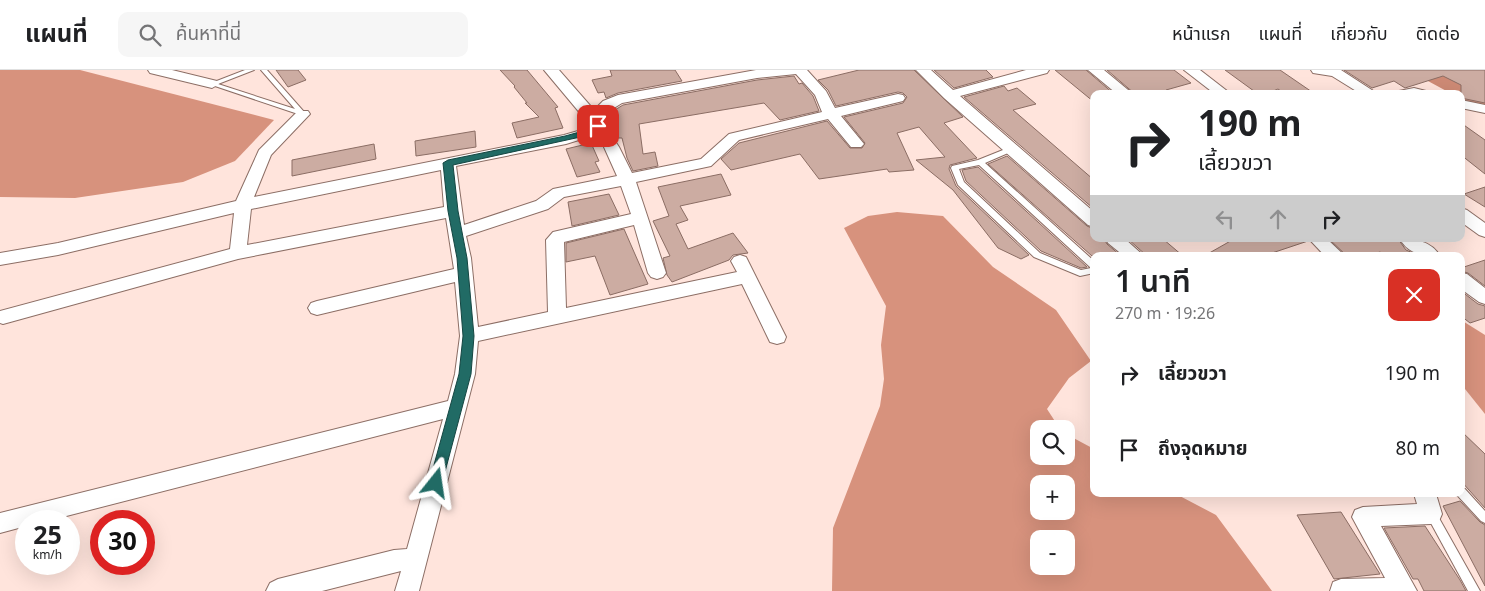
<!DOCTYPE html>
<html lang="th">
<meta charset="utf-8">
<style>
:root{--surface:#fff;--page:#f6f6f6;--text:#202124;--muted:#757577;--line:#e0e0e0}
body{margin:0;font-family:Georgia,"Noto Sans Thai",serif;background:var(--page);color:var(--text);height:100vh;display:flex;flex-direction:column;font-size:19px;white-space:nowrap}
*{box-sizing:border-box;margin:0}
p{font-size:16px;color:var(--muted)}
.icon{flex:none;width:28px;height:28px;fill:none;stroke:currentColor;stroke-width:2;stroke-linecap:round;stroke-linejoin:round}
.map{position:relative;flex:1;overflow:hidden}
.details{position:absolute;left:1090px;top:182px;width:375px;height:245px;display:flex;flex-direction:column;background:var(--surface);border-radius:10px;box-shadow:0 5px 20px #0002}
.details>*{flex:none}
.banner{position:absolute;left:1090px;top:20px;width:375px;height:152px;border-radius:10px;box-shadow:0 5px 20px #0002;background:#fff;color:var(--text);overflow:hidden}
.buttons{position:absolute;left:1030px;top:350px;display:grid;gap:10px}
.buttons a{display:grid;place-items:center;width:45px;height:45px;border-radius:10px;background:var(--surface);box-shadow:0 5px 20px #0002;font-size:25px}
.speed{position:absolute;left:15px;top:440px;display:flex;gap:10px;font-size:25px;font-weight:700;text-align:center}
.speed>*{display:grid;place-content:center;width:65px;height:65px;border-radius:50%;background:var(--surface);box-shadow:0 5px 20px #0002;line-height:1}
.speed small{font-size:12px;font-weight:400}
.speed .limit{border:8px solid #d22;background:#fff;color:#111}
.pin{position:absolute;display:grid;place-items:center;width:42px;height:42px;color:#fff;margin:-21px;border-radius:10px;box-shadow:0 2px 8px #0006}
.me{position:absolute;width:55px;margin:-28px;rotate:15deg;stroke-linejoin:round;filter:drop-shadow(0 0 4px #0008)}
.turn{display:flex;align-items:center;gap:18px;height:105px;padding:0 25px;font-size:22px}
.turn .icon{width:65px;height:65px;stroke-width:2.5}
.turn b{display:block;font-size:35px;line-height:42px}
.lanes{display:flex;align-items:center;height:48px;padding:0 25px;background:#0003;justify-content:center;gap:25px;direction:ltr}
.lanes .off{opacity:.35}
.round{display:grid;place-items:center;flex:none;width:52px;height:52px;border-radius:10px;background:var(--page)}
.headline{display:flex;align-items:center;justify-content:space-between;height:85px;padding:0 25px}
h1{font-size:30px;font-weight:600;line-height:38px}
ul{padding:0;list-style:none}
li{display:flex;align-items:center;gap:15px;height:75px;padding:0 25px}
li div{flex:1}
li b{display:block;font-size:19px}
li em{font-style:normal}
header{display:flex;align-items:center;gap:30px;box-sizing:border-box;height:70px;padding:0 25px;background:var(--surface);border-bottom:1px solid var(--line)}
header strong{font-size:24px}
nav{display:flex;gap:28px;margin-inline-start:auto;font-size:18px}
.search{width:350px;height:45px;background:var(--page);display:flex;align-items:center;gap:12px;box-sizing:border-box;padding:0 18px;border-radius:10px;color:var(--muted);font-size:19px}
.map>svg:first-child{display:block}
.forest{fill:#d7927d;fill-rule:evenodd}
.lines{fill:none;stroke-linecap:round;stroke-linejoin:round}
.river{fill:#ce8a75;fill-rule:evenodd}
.building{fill:#ccaca2;stroke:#8b6d64}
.lane-casing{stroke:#8c6e65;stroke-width:2}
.street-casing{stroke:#8c6e65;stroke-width:2}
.lane{fill:#fff;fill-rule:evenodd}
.street{fill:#fff;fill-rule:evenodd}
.route{fill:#216b65;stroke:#154642}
</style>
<header>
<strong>แผนที่</strong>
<div class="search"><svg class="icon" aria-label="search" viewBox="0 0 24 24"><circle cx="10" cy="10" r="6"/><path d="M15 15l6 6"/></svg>ค้นหาที่นี่</div>
<nav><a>หน้าแรก</a><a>แผนที่</a><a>เกี่ยวกับ</a><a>ติดต่อ</a></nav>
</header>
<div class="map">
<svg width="1485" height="521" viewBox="0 0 1485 521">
<rect width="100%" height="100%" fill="#ffe4dc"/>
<g class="forest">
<path d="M0,0H80L274,50L235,91L183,112L75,128L0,127Z"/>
<path d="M897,142L943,146L993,197L1056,240L1091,291L1069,308L1047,339L1060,359H1039V386H1066V364L1094,379V424H1176L1216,445L1272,521H832L833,458L880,336L884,309L881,275L886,236L844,158L868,146ZM1039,414H1066V441H1039ZM1039,469H1066V496H1039Z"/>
<path d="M1461,250L1485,265V344L1461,314Z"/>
</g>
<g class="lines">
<path class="river" d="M1411,0H1438L1485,23V39L1461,28V24H1452L1415,4Z"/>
</g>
<g class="building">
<path d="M276,0H298L306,10L288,17Z"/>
<path d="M500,0H527L558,37L555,38L563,58L517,68L512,53L539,47L525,33H527L514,17L515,16Z"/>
<path d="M610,0H675L682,11L618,23L606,28L604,22L598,23L592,10L612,6Z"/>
<path d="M859,0H914L963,47L944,53L977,88L950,95L949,99L956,116L1029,185L1021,189L998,178L953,120L916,90L945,87L919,57L897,63L914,100L889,102L887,99L819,109L800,84L731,100L721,89L739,73L827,51L850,78H862L865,73L844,47L903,33L907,27L903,23L898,22L836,36L828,20L818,10Z"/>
<path d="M934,0H986L993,7L954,18Z"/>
<path d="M1055,0H1086L1114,24H1094V32Z"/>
<path d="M1107,0H1174L1191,13L1166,20L1171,24H1135Z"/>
<path d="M1225,0H1280L1315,24H1285L1278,19L1266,24H1258Z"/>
<path d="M1344,0H1485V33L1461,28V15L1443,6L1405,18L1394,11L1372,18Z"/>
<path d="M794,6L799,14L802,13L813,26L819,41L780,50L764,33L639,54L643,84L655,82L658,96L633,101L627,88L622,68H616L610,43L623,35L757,10Z"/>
<path d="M1004,16L1008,21L1017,18L1036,34L1013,40L1094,110V139L964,27Z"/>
<path d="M1461,53L1485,70V104L1461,85Z"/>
<path d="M475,61L476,77L416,86L415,71Z"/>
<path d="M591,73L599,91L595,92L600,102L577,107L566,79Z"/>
<path d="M374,74L376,89L292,106V90Z"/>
<path d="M1007,86L1087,156L1094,159V169H1104L1107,174L1121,186H1092L988,94Z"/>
<path d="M978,97L1087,197L1081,198L1041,181L966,111L962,100Z"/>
<path d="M721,104L731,125L680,136L688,150L676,154L688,179L733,163L748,183L733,185L729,190L672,212L667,205L663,188L670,186L653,151L669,146L658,117Z"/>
<path d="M1485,117V137L1464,124Z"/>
<path d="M609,124L619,145L572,156L568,132Z"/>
<path d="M624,159L648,214L610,225L595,186L566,192V173Z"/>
<path d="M1128,169H1163L1183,186H1147Z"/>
<path d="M1234,169H1307L1308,171L1263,186H1204Z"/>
<path d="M1329,169H1398L1406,180L1420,186H1386L1380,182L1367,186H1347Z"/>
<path d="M1485,190V216L1468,203L1461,201V198Z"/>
<path d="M1461,221L1478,234L1485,236V248L1470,253L1461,246Z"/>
<path d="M1461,361L1485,384V438L1461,411Z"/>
<path d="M1460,431L1480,452L1485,455V516L1443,436Z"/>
<path d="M1341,442L1380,504L1334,509L1297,445Z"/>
<path d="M1425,456L1460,510L1466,521H1424L1418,509H1413L1384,458Z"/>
</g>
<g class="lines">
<g class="lane-casing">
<g id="lane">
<path d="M245,0H254L218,14L295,39L261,0H267L305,43V45H301L209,14Z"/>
<path d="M1008,78H1014L1015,80L985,93L1094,191V203L1080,206L1034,187L958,115L951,98L952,96L978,90ZM979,95L1091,198L1081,200L1040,183L964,112L959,99Z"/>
<path d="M1461,418L1465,419L1485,441V453L1481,451L1457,425V424H1461Z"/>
<path d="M1431,439L1435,441L1480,521H1468L1426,444L1427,441Z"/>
</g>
</g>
<g class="street-casing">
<g id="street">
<path d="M148,0H172L217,11L219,14L212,18L150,3Z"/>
<path d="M544,0H559L594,40L603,31L618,25L756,0H807L826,21L835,38L898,24L903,25L905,28L903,31L841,46L864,74L861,77H851L828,49L739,70L711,96L636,112L666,203L663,207L657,209L651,207L648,203L634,155L564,172L566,238L737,202L731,191L734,187L740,185L746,187L786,267L784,272L777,274L770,272L742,214L478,271L475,304L419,521H395L401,501L322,521H266L270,513L278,509L394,480L407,479L443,349L47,451H26V456L0,463V443L448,331L455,304L460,266L455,212L317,245L311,243L308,238L311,233L317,231L454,199L446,148L238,189L3,254L0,253V241L230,179L234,143L58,185L0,195V183L58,173L236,131L259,80L298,41H308L310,44L271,85L254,127L564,65L585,59L590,55ZM796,4L815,25L822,42L729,64L701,89L632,103L619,77L605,56L606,43L622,33L757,8ZM595,65L604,77L617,106L553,119L536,131L464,155L456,96L566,74ZM441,100L444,137L247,175L251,139ZM621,116L631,144L553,162L546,170L548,242L478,257L471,188L466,166L548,139L564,127Z"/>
<path d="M916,0H931L953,20L1026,0H1049L1047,3L960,26L1094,142V157L1088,155L944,28Z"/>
<path d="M1088,0H1104L1133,24H1117Z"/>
<path d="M1184,0H1200L1231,24H1215Z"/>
<path d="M1311,0H1341L1378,24H1361L1332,6L1313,3Z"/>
<path d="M1414,18L1426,21L1428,24H1397L1399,21Z"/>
<path d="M1461,30L1485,35V43L1461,38Z"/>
<path d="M1461,138L1467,140L1485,153V167L1479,165L1461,152Z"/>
<path d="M1106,169H1125L1144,186H1124L1108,173Z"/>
<path d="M1309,169H1327L1345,186H1325Z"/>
<path d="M1400,169C1416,169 1431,171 1440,186C1424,187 1408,184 1400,169Z"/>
<path d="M1461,203L1467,204L1485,218V234L1479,232L1461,219Z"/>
<path d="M1414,424H1436L1442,444L1439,451L1431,454L1381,456L1417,521H1330L1333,512L1341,509L1385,508L1352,447L1355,440L1363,437L1417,434Z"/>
</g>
</g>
<use href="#lane" class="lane"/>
<use href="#street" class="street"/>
</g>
<path class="route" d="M594,54H598L602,56L594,64L453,95L458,141L467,188L474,266L471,304L442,413L440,417L436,418L431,417L429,413L459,304L463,266L457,188L448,141L443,93L448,90L565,66L587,60Z"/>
</svg>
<div class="buttons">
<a><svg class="icon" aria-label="search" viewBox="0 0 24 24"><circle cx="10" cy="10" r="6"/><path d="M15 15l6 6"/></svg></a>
<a>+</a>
<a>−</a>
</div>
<div class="speed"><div>25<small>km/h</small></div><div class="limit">30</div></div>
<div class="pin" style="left:598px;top:56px;background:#d93025"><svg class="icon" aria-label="arrive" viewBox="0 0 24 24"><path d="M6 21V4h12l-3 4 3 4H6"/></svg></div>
<svg class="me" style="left:436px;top:413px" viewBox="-20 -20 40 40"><path d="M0-17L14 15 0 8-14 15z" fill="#216b65" stroke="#fff" stroke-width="4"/></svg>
<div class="banner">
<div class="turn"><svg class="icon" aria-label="right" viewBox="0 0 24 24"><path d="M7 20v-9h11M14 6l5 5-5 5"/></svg><div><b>190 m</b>เลี้ยวขวา</div></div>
<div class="lanes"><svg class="icon off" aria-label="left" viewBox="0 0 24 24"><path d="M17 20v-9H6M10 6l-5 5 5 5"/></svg><svg class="icon off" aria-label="ahead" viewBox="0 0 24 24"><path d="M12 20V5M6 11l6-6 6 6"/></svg><svg class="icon" aria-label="right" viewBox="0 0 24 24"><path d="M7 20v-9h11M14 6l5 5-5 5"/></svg></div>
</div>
<section class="details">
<div class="headline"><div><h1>1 นาที</h1><p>270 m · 19:26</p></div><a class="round" style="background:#d93025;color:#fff"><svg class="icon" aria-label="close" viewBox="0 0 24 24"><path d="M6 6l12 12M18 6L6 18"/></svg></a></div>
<ul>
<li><svg class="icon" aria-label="right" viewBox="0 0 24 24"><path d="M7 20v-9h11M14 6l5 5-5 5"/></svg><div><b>เลี้ยวขวา</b></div><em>190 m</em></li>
<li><svg class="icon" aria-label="arrive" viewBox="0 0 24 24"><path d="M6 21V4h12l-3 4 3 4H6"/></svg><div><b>ถึงจุดหมาย</b></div><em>80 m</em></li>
</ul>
</section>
</div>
